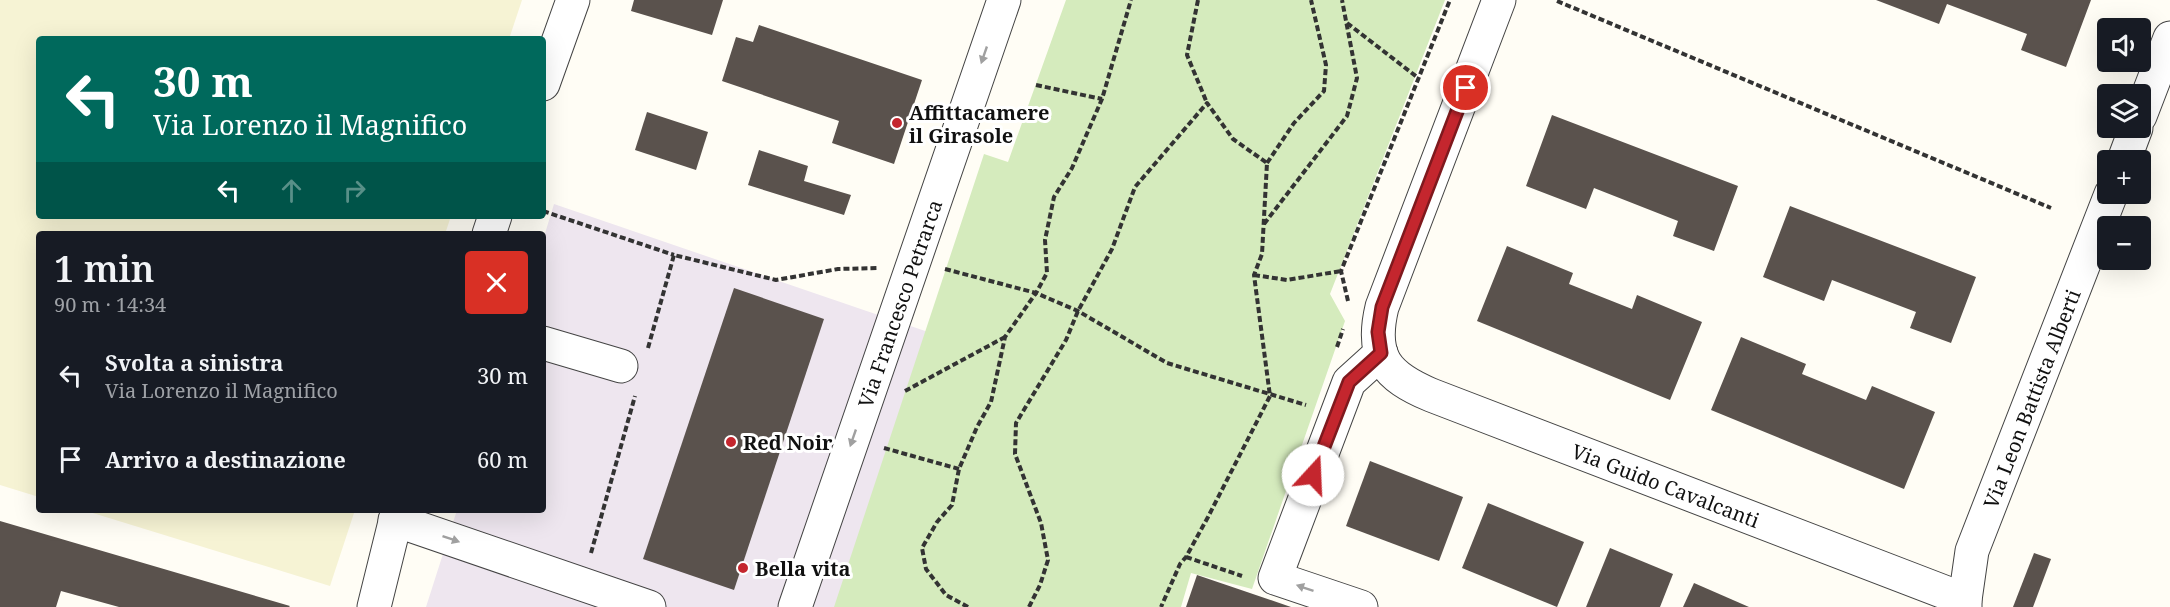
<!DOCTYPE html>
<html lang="it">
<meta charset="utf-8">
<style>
:root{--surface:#171b24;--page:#242831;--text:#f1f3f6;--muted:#9ea1a6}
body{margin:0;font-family:"Noto Serif",serif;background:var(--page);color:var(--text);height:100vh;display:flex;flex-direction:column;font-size:22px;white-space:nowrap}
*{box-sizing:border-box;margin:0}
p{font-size:20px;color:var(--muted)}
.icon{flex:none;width:33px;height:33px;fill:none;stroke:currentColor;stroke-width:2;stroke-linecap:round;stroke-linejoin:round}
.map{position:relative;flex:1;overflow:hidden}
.side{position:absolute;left:36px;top:231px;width:510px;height:282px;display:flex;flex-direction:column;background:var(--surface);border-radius:6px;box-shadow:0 6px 24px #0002}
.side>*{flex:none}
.top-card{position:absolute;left:36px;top:36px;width:510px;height:183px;border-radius:6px;box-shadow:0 6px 24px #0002;background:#00695c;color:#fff;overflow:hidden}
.controls{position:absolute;left:2097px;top:18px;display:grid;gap:12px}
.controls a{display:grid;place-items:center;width:54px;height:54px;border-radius:6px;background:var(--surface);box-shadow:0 6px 24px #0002;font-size:30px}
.pin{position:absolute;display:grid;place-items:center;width:51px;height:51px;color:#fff;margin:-26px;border:3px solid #fff;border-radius:50%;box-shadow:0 2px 6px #0007}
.me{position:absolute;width:66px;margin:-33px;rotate:20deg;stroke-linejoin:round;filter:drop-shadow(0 0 4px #0008)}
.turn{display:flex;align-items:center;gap:21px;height:126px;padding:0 18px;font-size:27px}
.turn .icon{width:78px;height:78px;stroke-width:2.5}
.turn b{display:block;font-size:42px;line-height:51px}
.lanes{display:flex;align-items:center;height:57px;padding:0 18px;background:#0003;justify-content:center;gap:30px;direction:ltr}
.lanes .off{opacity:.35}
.round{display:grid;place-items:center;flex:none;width:63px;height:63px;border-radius:6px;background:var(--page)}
.head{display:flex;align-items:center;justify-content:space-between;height:102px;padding:0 18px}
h1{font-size:36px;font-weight:600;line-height:45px}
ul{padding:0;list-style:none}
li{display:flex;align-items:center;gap:18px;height:84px;padding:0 18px}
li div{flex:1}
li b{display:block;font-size:22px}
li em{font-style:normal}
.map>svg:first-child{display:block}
.industrial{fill:#eee6ef}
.farmland{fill:#f6f3d4}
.green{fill:#d5ebbd}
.building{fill:#5a524d}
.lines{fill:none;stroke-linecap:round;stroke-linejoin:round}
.minor-casing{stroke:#444;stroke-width:35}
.path{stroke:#333;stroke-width:4;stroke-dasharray:6 3;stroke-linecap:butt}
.minor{stroke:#fff;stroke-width:33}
.oneway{fill:#a0a0a0}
.route-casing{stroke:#7f191e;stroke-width:15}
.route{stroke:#c4262e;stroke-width:10}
.poi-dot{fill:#c4262e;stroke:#fff;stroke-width:2}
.labels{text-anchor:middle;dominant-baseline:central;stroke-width:6;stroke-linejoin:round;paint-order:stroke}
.poi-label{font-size:20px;font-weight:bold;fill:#111;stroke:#fff;text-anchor:start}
.street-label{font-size:20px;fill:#111;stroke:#fff}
</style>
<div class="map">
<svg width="2170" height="607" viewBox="0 0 2170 607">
<rect width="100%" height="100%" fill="#fffdf5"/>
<path class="industrial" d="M554,204L931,333L839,607H426L457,510H543V240Z"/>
<g class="farmland">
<path d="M0,0H522L509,39H39V216H451L445,234H39V497L0,485Z"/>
<path d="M83,510H355L330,586Z"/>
</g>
<path class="green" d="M1066,0H1445L1330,294L1345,321L1252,589L1191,573L1181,607H834L984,154L1008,162Z"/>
<g class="building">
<path d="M634,0H723L712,35L631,11Z"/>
<path d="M1876,0H2091L2066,67L2021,50L2027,34L1947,4L1939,24Z"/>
<path d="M759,25L922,80L894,164L832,143L839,121L722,81L736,37L753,42Z"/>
<path d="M647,112L708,132L696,170L635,150Z"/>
<path d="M1552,115L1738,186L1714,251L1673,236L1678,221L1594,188L1586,209L1526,186Z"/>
<path d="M759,150L808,166L804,181L851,195L844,215L748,185Z"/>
<path d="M1790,206L1976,277L1951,343L1910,328L1916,312L1832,280L1824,301L1763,277Z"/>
<path d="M1507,246L1573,273L1569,284L1632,309L1637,295L1702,322L1670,400L1477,321Z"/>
<path d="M734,288L824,319L734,590L643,559Z"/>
<path d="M1741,337L1806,364L1802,374L1866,400L1872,386L1935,412L1904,489L1711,410Z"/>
<path d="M1370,461L1463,497L1439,561L1346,526Z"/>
<path d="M1488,503L1584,542L1557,607L1462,568Z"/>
<path d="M0,521L290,606L289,607H119L61,591L56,607H0Z"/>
<path d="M1610,548L1673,574L1660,607H1586Z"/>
<path d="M2034,553L2051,559L2033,607H2013Z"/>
<path d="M1197,575L1291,607H1186Z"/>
<path d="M1694,583L1749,607H1683Z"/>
</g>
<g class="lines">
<g class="minor-casing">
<g id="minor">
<path id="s1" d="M1499,0L1382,307C1370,357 1386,376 1431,395L1965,600"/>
<path d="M543,84L573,0"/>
<path d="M2140,116L2170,38"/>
<path d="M2124,160L2136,128"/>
<path d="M489,234L495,216"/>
<path d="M543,343L621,366"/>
<path d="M395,520L649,607"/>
<path d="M374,607L398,510"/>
<path id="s2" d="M795,607L1004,0"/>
<path d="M1361,607L1275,578L1349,382L1381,353"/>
<path id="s3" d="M1965,607V600L1972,551L2111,194"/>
</g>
</g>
<g class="path">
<path d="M1198,0L1187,55L1207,103"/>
<path d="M1557,1L2051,208"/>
<path d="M1347,23L1417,77"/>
<path d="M1036,85L1102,99"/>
<path d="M1267,163L1294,123L1324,91L1326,65L1311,0"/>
<path d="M543,211L674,255"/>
<path d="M1264,224L1347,116L1357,78L1342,0"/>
<path d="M945,269L1036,293L1078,311L1167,363L1306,405"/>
<path d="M1254,275L1287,280L1341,271"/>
<path d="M1348,301L1341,271L1450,0"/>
<path d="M1337,347L1343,329"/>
<path d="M648,348L674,255L776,280L838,269L878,268"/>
<path d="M905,391L1005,337"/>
<path d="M884,448L959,469"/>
<path d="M591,553L635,396"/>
<path d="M1186,557L1242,576"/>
<path d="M968,607L946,595L926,569L922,548L937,522L952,505L959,469L977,427L991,402L1005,337L1036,293L1047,273L1045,240L1054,197L1072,168L1102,99L1131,0"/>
<path d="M1029,607L1040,585L1048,560L1041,523L1015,454L1016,423L1066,340L1078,311L1112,249L1135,187L1207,103L1233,139L1267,163L1262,254L1254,275L1270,396L1208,517L1186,557L1180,564L1161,607"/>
</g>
<use href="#minor" class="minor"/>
</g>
<defs><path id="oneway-solid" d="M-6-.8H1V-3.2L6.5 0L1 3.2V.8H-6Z" transform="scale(1.5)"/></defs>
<g class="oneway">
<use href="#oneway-solid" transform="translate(984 55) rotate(109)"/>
<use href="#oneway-solid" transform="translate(853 438) rotate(109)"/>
<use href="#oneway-solid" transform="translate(451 539) rotate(19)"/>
<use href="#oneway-solid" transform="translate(1305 588) rotate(-161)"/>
</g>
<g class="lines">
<g class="route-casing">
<path id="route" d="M1313,475L1349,382L1381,353L1378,332L1382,307L1466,88"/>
</g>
<use href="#route" class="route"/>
</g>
<g class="poi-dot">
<circle cx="897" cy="123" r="6"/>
<circle cx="731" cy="442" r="6"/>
<circle cx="743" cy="568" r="6"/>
</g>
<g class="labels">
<g class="poi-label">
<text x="909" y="112">Affittacamere<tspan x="909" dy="23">il Girasole</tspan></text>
<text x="743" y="442">Red Noir</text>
<text x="755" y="568">Bella vita</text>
</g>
<g class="street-label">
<text stroke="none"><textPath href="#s2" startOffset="321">Via Francesco Petrarca</textPath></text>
<text stroke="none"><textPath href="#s3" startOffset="220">Via Leon Battista Alberti</textPath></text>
<text stroke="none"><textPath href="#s1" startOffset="694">Via Guido Cavalcanti</textPath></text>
</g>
</g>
</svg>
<div class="controls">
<a><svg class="icon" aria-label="sound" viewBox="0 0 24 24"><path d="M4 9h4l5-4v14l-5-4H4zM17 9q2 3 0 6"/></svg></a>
<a><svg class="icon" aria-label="layers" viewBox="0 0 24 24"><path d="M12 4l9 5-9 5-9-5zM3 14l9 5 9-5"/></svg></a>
<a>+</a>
<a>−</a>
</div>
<div class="pin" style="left:1466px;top:88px;background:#d93025"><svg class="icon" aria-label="arrive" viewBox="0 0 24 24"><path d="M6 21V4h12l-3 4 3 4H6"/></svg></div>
<svg class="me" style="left:1313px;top:475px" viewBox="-20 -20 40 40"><circle r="19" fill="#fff"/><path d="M0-13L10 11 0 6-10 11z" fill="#c4262e"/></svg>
<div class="top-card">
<div class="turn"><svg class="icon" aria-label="left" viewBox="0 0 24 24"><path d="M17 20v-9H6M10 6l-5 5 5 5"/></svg><div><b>30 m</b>Via Lorenzo il Magnifico</div></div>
<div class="lanes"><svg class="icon" aria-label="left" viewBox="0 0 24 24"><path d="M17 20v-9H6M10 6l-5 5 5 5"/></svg><svg class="icon off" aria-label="ahead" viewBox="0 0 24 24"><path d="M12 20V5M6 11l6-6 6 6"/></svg><svg class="icon off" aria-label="right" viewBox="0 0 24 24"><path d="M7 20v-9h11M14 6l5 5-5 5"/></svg></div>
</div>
<section class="side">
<div class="head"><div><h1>1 min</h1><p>90 m · 14:34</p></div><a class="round" style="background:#d93025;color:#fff"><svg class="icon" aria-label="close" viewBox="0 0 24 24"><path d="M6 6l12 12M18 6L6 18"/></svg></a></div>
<ul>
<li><svg class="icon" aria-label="left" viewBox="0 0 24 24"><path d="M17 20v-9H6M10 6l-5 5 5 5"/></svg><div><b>Svolta a sinistra</b><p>Via Lorenzo il Magnifico</p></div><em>30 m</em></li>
<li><svg class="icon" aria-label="arrive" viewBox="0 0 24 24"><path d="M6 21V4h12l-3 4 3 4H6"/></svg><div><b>Arrivo a destinazione</b></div><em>60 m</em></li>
</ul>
</section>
</div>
